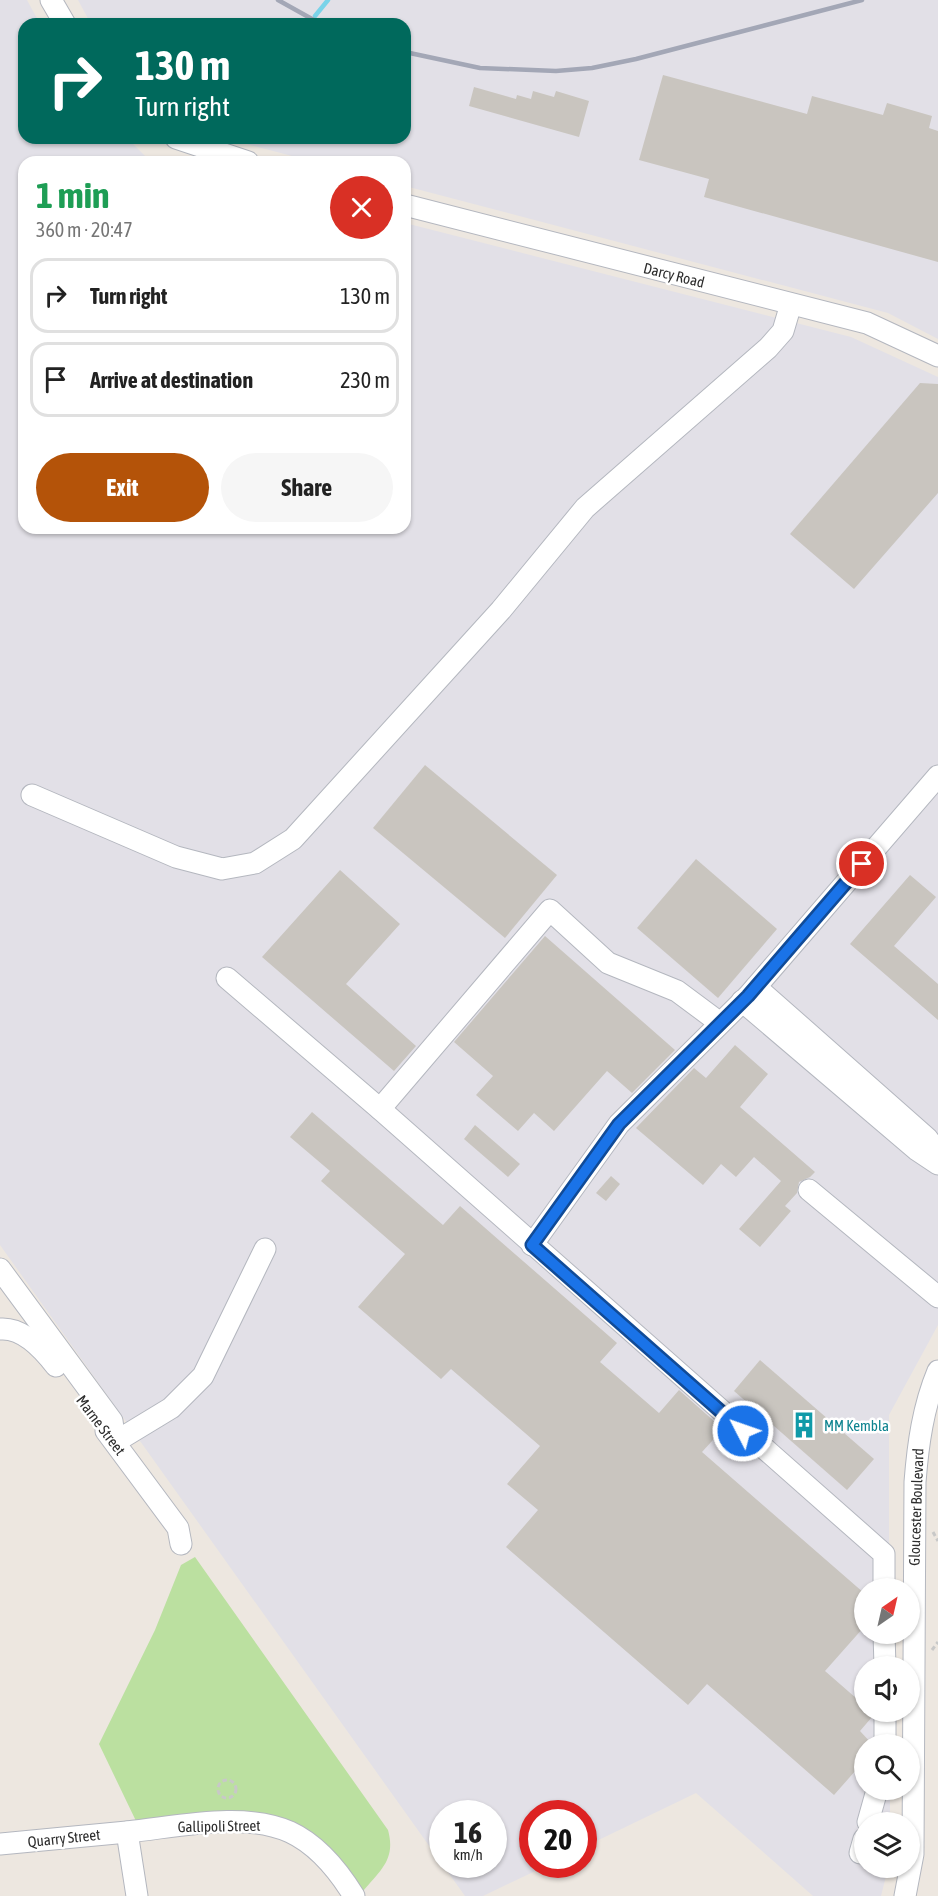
<!DOCTYPE html>
<meta charset="utf-8">
<style>
:root{--surface:#fff;--page:#f6f6f6;--text:#222;--muted:#767676;--line:#e0e0e0;--accent:#b45309}
body{margin:0;font-family:"Asap Condensed",sans-serif;background:var(--page);color:var(--text);height:100vh;display:flex;flex-direction:column;font-size:22px;white-space:nowrap}
*{box-sizing:border-box;margin:0}
p{font-size:20px;color:var(--muted)}
.icon{flex:none;width:33px;height:33px;fill:none;stroke:currentColor;stroke-width:2;stroke-linecap:round;stroke-linejoin:round}
.map{position:relative;flex:1;overflow:hidden}
.panel{position:absolute;left:18px;top:156px;width:393px;height:378px;display:flex;flex-direction:column;background:var(--surface);border-radius:18px;box-shadow:0 2px 4px #0004}
.panel>*{flex:none}
.hud{position:absolute;left:18px;top:18px;width:393px;height:126px;border-radius:18px;box-shadow:0 2px 4px #0004;background:#00695c;color:#fff;overflow:hidden}
.needle{width:39px;rotate:34deg}
.controls{position:absolute;left:854px;top:1578px;display:grid;gap:12px}
.controls a{display:grid;place-items:center;width:66px;height:66px;border-radius:50%;background:var(--surface);box-shadow:0 2px 4px #0004;font-size:30px}
.speed{position:absolute;left:429px;top:1800px;display:flex;gap:12px;font-size:30px;font-weight:700;text-align:center}
.speed>*{display:grid;place-content:center;width:78px;height:78px;border-radius:50%;background:var(--surface);box-shadow:0 2px 4px #0004;line-height:1}
.speed small{font-size:15px;font-weight:400}
.speed .limit{border:9px solid #d22;background:#fff;color:#111}
.pin{position:absolute;display:grid;place-items:center;width:51px;height:51px;color:#fff;margin:-26px;border:3px solid #fff;border-radius:50%;box-shadow:0 2px 6px #0007}
.me{position:absolute;width:66px;margin:-33px;rotate:311deg;stroke-linejoin:round;filter:drop-shadow(0 0 4px #0008)}
.turn{display:flex;align-items:center;gap:21px;height:126px;padding:0 18px;font-size:27px}
.turn .icon{width:78px;height:78px;stroke-width:2.5}
.turn b{display:block;font-size:42px;line-height:51px}
.round{display:grid;place-items:center;flex:none;width:63px;height:63px;border-radius:32px;background:var(--page)}
.overview{display:flex;align-items:center;justify-content:space-between;height:102px;padding:0 18px}
h1{font-size:36px;font-weight:700;line-height:45px;color:#1e9e55}
.button{display:flex;gap:12px;margin-top:auto;padding:12px 18px}
.button a{flex:1;height:69px;border-radius:36px;background:var(--accent);color:#fff;font-size:24px;font-weight:700;line-height:69px;text-align:center}
.button a+a{background:var(--page);color:var(--text)}
ul{padding:0;list-style:none}
li{display:flex;align-items:center;gap:18px;height:75px;margin:0 12px 9px;padding:0 6px;border:3px solid var(--line);border-radius:18px}
li div{flex:1}
li b{display:block;font-size:22px}
li em{font-style:normal}
.map>svg:first-child{display:block}
.industrial{fill:#e2e0e7;fill-rule:evenodd}
.green{fill:#bbe0a0}
.lines{fill:none;stroke-linecap:round;stroke-linejoin:round}
.stream{stroke:#7ad3e9;stroke-width:4.5}
.building{fill:#c9c5bf}
.minor-casing{stroke:#b4b7bf;stroke-width:23}
.path{stroke:#c8c8c8;stroke-width:3;stroke-dasharray:4.5 3;stroke-linecap:butt}
.minor{stroke:#fff;stroke-width:21}
.rail{stroke:#a3a7b6;stroke-width:4.5}
.route-casing{stroke:#114b97;stroke-width:15}
.route{stroke:#1a73e8;stroke-width:10}
.labels{text-anchor:middle;dominant-baseline:central;stroke-width:5;stroke-linejoin:round;paint-order:stroke}
.street-label{font-size:15px;fill:#2d2d2d;stroke:#fff}
.culture-label{font-size:15px;fill:#0d838f;stroke:#fff;text-anchor:start}
</style>
<div class="map">
<svg width="938" height="1896" viewBox="0 0 938 1896">
<rect width="100%" height="100%" fill="#ede7e0"/>
<g class="industrial">
<path d="M0,0H27L40,24H24V138H127L145,156L167,162H24V528H405V223L851,337L938,377V1325L889,1415V1588H864V1634H889L890,1666H864V1712H890V1744H864V1790H890V1822H864V1868H888L881,1896H813L696,1793L584,1847V1814H532V1864L548,1865L483,1896H465L0,1245ZM442,1814H494V1864H442Z"/>
<path d="M78,0H938V339L888,313L405,186V162H315L224,138H405V24H91Z"/>
</g>
<path class="green" d="M195,1557L388,1830C396,1859 381,1870 363,1891L338,1857L306,1831L136,1821L99,1744L155,1630L181,1565Z"/>
<g class="lines">
<g class="stream">
<path d="M315,16L328,0"/>
<path d="M307,24L308,23"/>
</g>
</g>
<g class="building">
<path d="M663,75L807,114L812,96L883,115L887,103L932,116L929,128L938,131V262L704,197L709,179L639,160Z"/>
<path d="M474,87L516,99L517,95L531,99L533,91L554,97L556,91L589,101L579,137L469,106Z"/>
<path d="M920,383L938,384V493L854,589L790,534Z"/>
<path d="M425,765L557,875L505,938L373,828Z"/>
<path d="M696,859L777,929L718,998L637,928Z"/>
<path d="M340,870L400,924L346,984L416,1046L394,1071L262,957Z"/>
<path d="M910,875L936,897L894,946L938,984V1020L850,944Z"/>
<path d="M545,936L675,1050L632,1093L607,1071L554,1131L534,1113L518,1131L476,1095L493,1076L454,1042Z"/>
<path d="M735,1045L768,1074L740,1107L815,1172L810,1177L799,1182L797,1193L785,1206L791,1211L760,1247L739,1229L781,1181L754,1157L736,1177L721,1164L703,1185L636,1128L694,1068L706,1078Z"/>
<path d="M312,1112L443,1225L460,1206L617,1343L600,1362L659,1413L679,1390L723,1429L702,1452L864,1593V1627L825,1671L864,1705V1712H872V1717L860,1731L872,1744H864V1761L834,1795L707,1684L688,1705L506,1547L538,1510L507,1484L540,1446L451,1369L441,1379L358,1307L405,1254L321,1181L330,1171L290,1137Z"/>
<path d="M475,1125L520,1164L508,1177L464,1139Z"/>
<path d="M611,1176L620,1184L606,1201L596,1193Z"/>
<path d="M760,1360L874,1459L847,1490L734,1391Z"/>
</g>
<g class="lines">
<g class="minor-casing">
<g id="minor">
<path d="M51,0L65,24"/>
<path d="M176,138L248,162"/>
<path d="M405,205L867,323L938,356"/>
<path d="M32,795L176,857L222,869L255,863L293,839L501,610L585,508L768,348L783,331L791,304"/>
<path d="M227,978L380,1109L884,1554V1588"/>
<path d="M756,987L927,1138L938,1153"/>
<path d="M742,1001L917,1150L938,1164"/>
<path d="M380,1109L550,910L608,963L677,991L720,1023"/>
<path d="M809,1190L938,1297"/>
<path d="M532,1245L619,1124L748,996L938,776"/>
<path d="M0,1269L112,1421L115,1442L171,1408L203,1376L265,1249"/>
<path d="M0,1329C23,1327 43,1349 56,1366"/>
<path d="M106,1431L178,1528L181,1544"/>
<path d="M884,1634L885,1666"/>
<path d="M885,1712V1744"/>
<path d="M868,1822L877,1790"/>
<path d="M127,1832L137,1896"/>
<path d="M0,1844C42,1840 85,1836 127,1832C177,1827 243,1811 290,1832C318,1845 338,1870 354,1896"/>
<path d="M860,1853L864,1839"/>
<path d="M905,1896L913,1854L915,1482C918,1444 923,1407 938,1371"/>
</g>
</g>
<g class="path">
<path d="M933,1532L938,1541"/>
<path d="M932,1650L938,1642"/>
<circle cx="227" cy="1789" r="9"/>
</g>
<use href="#minor" class="minor"/>
<g class="rail">
<path d="M278,0L321,24"/>
<path d="M405,52L480,68L556,71L592,68L636,59L862,0"/>
</g>
</g>
<g class="lines">
<g class="route-casing">
<path id="route" d="M743,1431L532,1245L619,1124L748,996L862,864"/>
</g>
<use href="#route" class="route"/>
</g>
<defs>
<g id="building-bare" transform="scale(2.07)"><path d="M-4-6H4V6H1V3H-1V6H-4ZM-2.5-4.3h1.7v1.8h-1.7ZM.8-4.3h1.7v1.8H.8ZM-2.5-1h1.7V.8h-1.7ZM.8-1h1.7V.8H.8Z" fill="#0f9aa8" stroke="#fff" stroke-width="2.5" paint-order="stroke"/></g>
</defs>
<g fill-rule="evenodd">
<use href="#building-bare" x="804" y="1425"/>
</g>
<g class="labels">
<g class="street-label">
<text transform="translate(674 275) rotate(14)">Darcy Road</text>
<text transform="translate(101 1425) rotate(53)">Marne Street</text>
<text transform="translate(916 1507) rotate(-88)">Gloucester Boulevard</text>
<text transform="translate(219 1826) rotate(-1)">Gallipoli Street</text>
<text transform="translate(64 1838) rotate(-6)">Quarry Street</text>
</g>
<g class="culture-label">
<text x="824" y="1425">MM Kembla</text>
</g>
</g>
</svg>
<div class="controls">
<a><svg class="needle" viewBox="-14 -14 28 28"><path d="M0-13l5 13h-10z" fill="#e53935"/><path d="M0 13l5-13h-10z" fill="#767676"/></svg></a>
<a><svg class="icon" aria-label="sound" viewBox="0 0 24 24"><path d="M4 9h4l5-4v14l-5-4H4zM17 9q2 3 0 6"/></svg></a>
<a><svg class="icon" aria-label="search" viewBox="0 0 24 24"><circle cx="10" cy="10" r="6"/><path d="M15 15l6 6"/></svg></a>
<a><svg class="icon" aria-label="layers" viewBox="0 0 24 24"><path d="M12 4l9 5-9 5-9-5zM3 14l9 5 9-5"/></svg></a>
</div>
<div class="speed"><div>16<small>km/h</small></div><div class="limit">20</div></div>
<div class="pin" style="left:862px;top:864px;background:#d93025"><svg class="icon" aria-label="arrive" viewBox="0 0 24 24"><path d="M6 21V4h12l-3 4 3 4H6"/></svg></div>
<svg class="me" style="left:743px;top:1431px" viewBox="-20 -20 40 40"><circle r="17" fill="#1a73e8" stroke="#fff" stroke-width="3"/><path d="M0-11L8 9 0 5-8 9z" fill="#fff"/></svg>
<div class="hud">
<div class="turn"><svg class="icon" aria-label="right" viewBox="0 0 24 24"><path d="M7 20v-9h11M14 6l5 5-5 5"/></svg><div><b>130 m</b>Turn right</div></div>
</div>
<section class="panel">
<div class="overview"><div><h1>1 min</h1><p>360 m · 20:47</p></div><a class="round" style="background:#d93025;color:#fff"><svg class="icon" aria-label="close" viewBox="0 0 24 24"><path d="M6 6l12 12M18 6L6 18"/></svg></a></div>
<ul>
<li><svg class="icon" aria-label="right" viewBox="0 0 24 24"><path d="M7 20v-9h11M14 6l5 5-5 5"/></svg><div><b>Turn right</b></div><em>130 m</em></li>
<li><svg class="icon" aria-label="arrive" viewBox="0 0 24 24"><path d="M6 21V4h12l-3 4 3 4H6"/></svg><div><b>Arrive at destination</b></div><em>230 m</em></li>
</ul>
<div class="button"><a>Exit</a><a>Share</a></div>
</section>
</div>
